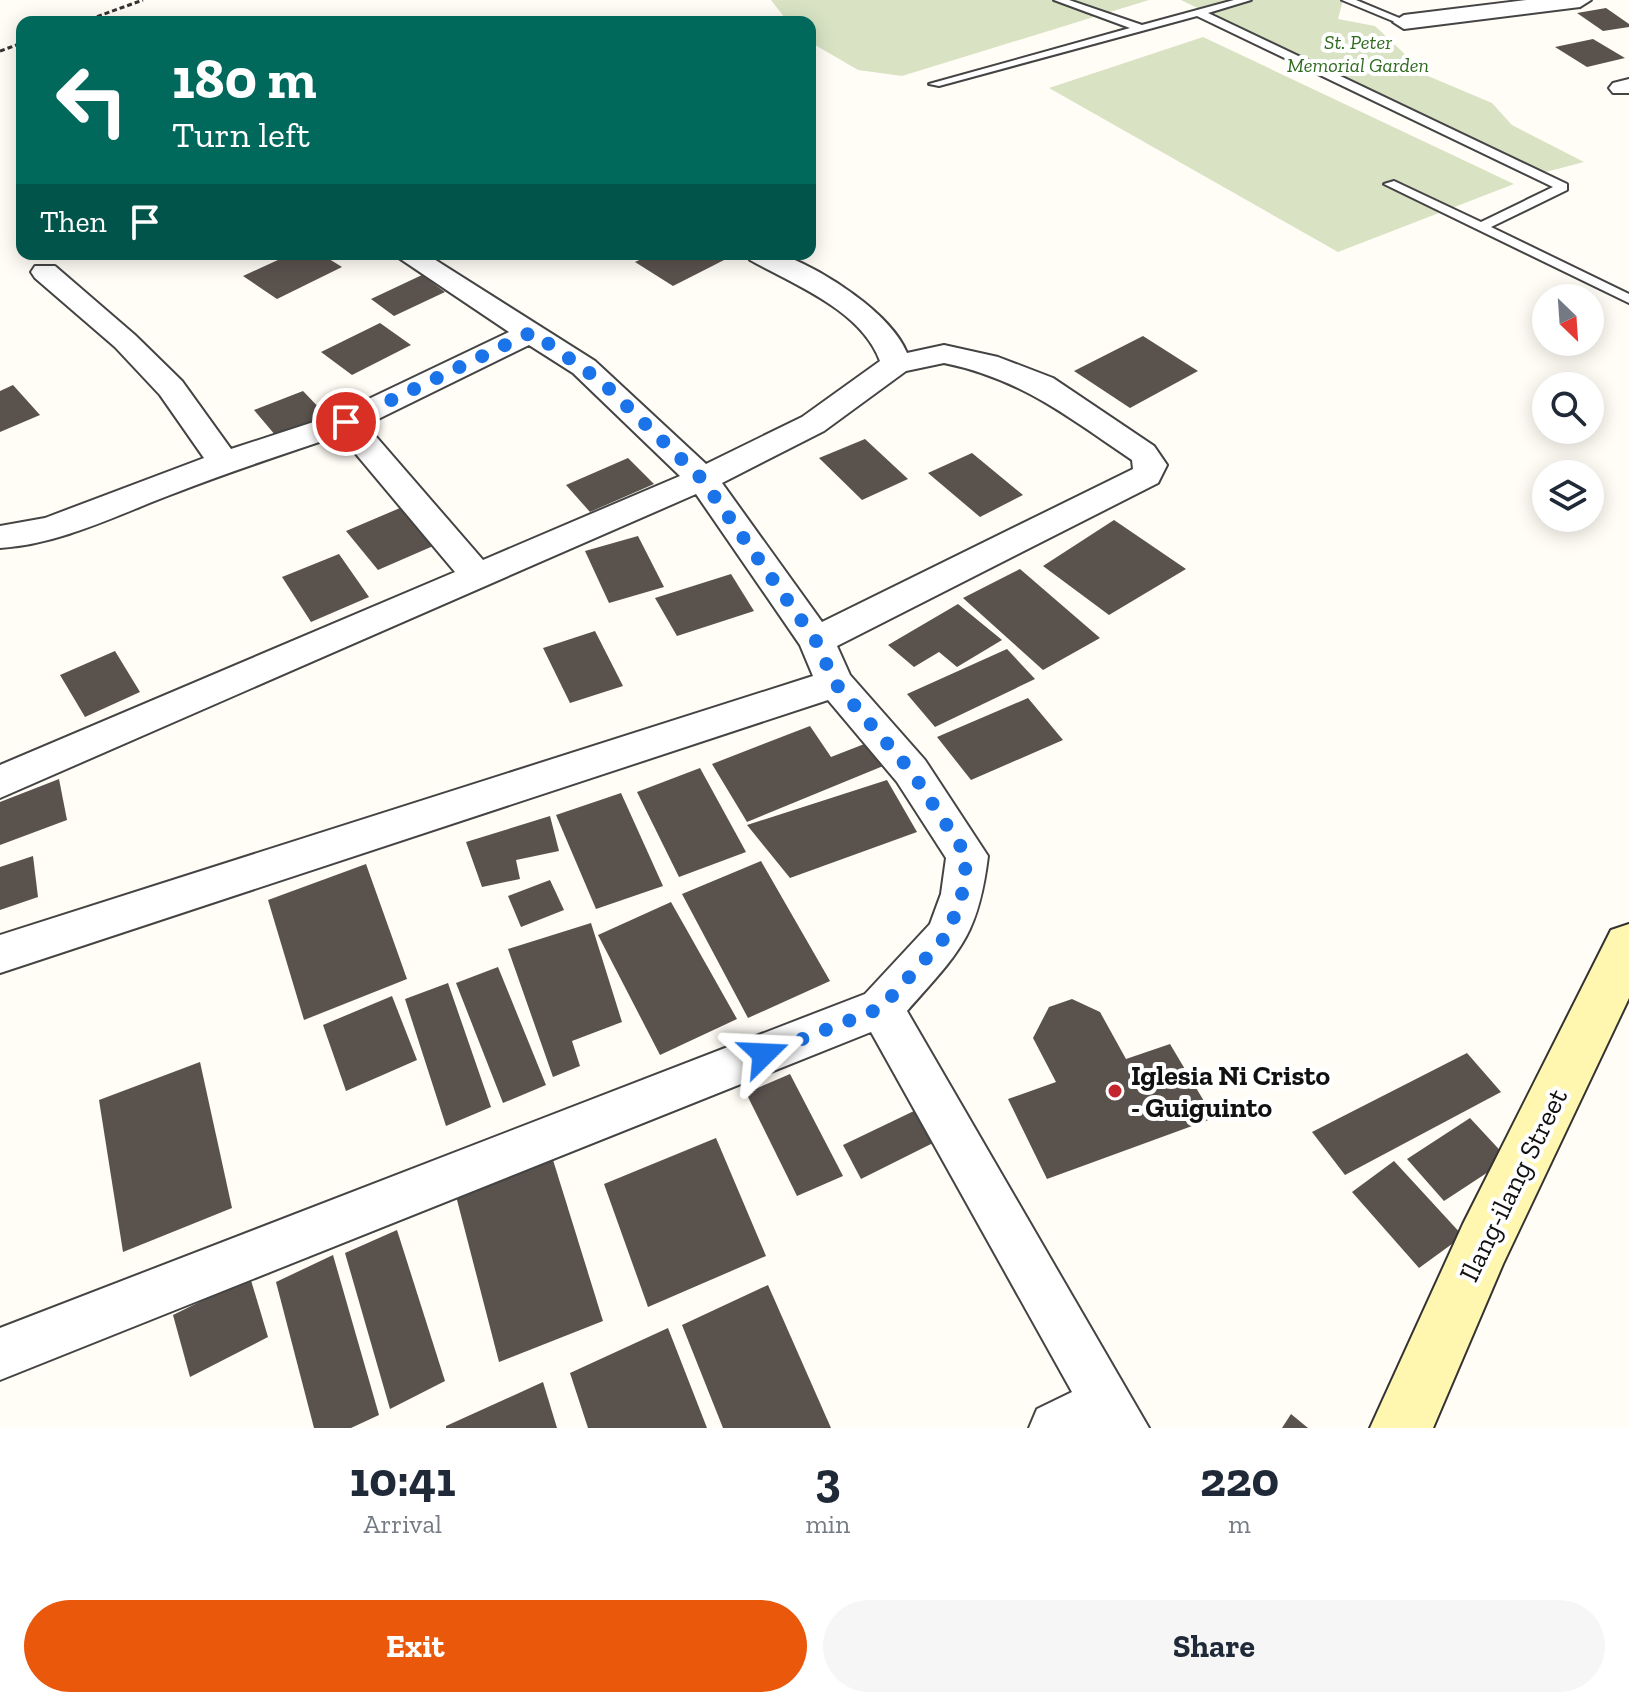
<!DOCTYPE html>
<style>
:root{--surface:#fff;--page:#f6f6f7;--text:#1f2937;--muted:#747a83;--accent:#ea580c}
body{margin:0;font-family:"Zilla Slab",serif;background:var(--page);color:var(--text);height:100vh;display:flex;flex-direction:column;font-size:30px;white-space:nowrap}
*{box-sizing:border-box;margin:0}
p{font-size:26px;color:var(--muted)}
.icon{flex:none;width:44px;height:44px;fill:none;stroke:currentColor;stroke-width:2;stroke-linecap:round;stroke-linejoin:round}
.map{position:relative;height:1428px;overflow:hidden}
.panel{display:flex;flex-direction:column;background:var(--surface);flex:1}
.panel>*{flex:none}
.hud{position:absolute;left:16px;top:16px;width:800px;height:244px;border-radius:16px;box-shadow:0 4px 20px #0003;background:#00695c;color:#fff;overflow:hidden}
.needle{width:52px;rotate:155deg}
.fabs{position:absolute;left:1532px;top:284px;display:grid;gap:16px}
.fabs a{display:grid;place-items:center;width:72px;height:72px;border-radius:50%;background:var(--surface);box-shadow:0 4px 20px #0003;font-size:40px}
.pin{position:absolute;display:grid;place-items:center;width:68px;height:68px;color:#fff;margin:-34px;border:4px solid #fff;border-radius:50%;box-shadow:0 2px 8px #0007}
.me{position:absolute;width:88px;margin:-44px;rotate:69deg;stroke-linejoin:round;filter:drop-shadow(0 0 6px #0008)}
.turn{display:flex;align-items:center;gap:28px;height:168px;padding:0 24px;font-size:36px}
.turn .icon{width:104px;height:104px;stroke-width:2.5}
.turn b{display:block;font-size:56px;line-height:68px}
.then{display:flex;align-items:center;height:76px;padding:0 24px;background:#0003;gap:16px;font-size:30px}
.eta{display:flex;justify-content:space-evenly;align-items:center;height:136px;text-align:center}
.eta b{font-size:48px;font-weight:800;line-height:56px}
.button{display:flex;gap:16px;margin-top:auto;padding:16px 24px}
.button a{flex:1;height:92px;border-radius:48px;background:var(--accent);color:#fff;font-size:32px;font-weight:800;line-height:92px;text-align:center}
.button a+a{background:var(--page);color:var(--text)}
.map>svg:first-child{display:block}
.cemetery{fill:#d9e3c4}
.building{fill:#5a524d}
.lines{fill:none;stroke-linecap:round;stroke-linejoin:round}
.lane-casing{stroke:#444;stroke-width:4}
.street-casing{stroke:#444;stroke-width:4}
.secondary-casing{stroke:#333;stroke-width:4}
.path{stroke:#333;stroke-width:3;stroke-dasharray:5 3;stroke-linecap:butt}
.lane{fill:#fff;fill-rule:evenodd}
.street{fill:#fff;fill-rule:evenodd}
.secondary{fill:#fff6b0;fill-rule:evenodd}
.route{stroke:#1a73e8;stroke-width:14;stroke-dasharray:0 25.2}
.poi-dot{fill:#c4262e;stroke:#fff;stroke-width:3}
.labels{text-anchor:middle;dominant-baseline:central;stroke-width:8;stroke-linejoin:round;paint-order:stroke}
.far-park-label{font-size:20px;font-style:italic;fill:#2f6b1f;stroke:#fff}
.near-poi-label{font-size:28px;font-weight:bold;fill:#111;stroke:#fff;text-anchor:start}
.near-street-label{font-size:28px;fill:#111;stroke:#fff}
</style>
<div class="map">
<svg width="1629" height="1428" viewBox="0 0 1629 1428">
<rect width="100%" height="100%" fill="#fffdf5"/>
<g class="cemetery">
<path d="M771,0H1149L902,76L858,70L810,42V22H788Z"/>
<path d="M1181,0H1343L1338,19L1375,26L1428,76L1492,103L1512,125L1584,162L1538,174Z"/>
<path d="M1203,37L1514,184L1338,252L1049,88Z"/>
</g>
<g class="building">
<path d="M1606,8L1629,24V27L1603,31L1577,13Z"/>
<path d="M1593,39L1625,58L1587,67L1555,47Z"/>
<path d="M291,254H321L342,267L277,299L243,276Z"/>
<path d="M652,254H722L728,258L673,286L635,262Z"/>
<path d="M422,275L445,292L394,316L371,299Z"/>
<path d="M380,323L411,345L352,375L321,352Z"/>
<path d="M1143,336L1198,371L1130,408L1074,371Z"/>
<path d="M13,385L40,415L0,432V391Z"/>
<path d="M303,391L326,415L276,436L254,410Z"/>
<path d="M865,439L908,479L862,500L819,458Z"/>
<path d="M972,453L1023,495L980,517L928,473Z"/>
<path d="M628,458L654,484L590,512L566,485Z"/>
<path d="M407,505L440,543L378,570L346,531Z"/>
<path d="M1114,520L1186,569L1109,615L1043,566Z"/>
<path d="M638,536L664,587L609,603L585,551Z"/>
<path d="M339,554L369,597L311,622L282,577Z"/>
<path d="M1020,569L1100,638L1043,670L963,598Z"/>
<path d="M731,574L754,611L677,636L655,598Z"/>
<path d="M958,604L1002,640L957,667L939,652L914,667L888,645Z"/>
<path d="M595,631L623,686L570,703L543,648Z"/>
<path d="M1007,649L1035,679L935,727L907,694Z"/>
<path d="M115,651L140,692L85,717L60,675Z"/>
<path d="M1028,698L1063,740L971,780L937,737Z"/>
<path d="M810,726L831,757L872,741L888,764L747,822L712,764Z"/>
<path d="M700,768L746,852L679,877L637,792Z"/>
<path d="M59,779L67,820L0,845V802Z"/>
<path d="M887,780L917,832L790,878L747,825Z"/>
<path d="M621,793L663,886L596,909L556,815Z"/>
<path d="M550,816L559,851L516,860L520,879L482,887L466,842Z"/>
<path d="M33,856L38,897L0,910V867Z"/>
<path d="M761,861L830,981L748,1018L682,894Z"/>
<path d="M366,864L407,979L304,1020L268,900Z"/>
<path d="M550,880L564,910L521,927L508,896Z"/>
<path d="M671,902L737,1019L660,1055L598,935Z"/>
<path d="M591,923L622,1022L572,1041L580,1066L553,1077L508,949Z"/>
<path d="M498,967L546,1085L503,1103L456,983Z"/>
<path d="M448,983L491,1107L446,1126L405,999Z"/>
<path d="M392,996L417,1060L346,1091L323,1025Z"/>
<path d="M1072,999L1100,1012L1126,1059L1170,1044L1214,1118L1047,1179L1008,1099L1056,1082L1033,1038L1049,1007Z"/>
<path d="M1467,1053L1501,1092L1345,1175L1312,1132Z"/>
<path d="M200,1062L232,1208L123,1252L99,1100Z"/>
<path d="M790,1074L843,1176L797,1196L746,1093Z"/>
<path d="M916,1110L935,1142L861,1179L843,1145Z"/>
<path d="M1470,1118L1508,1159L1444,1201L1407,1159Z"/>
<path d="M716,1138L766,1256L648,1307L604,1184Z"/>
<path d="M553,1160L603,1321L499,1362L456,1196Z"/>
<path d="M1394,1161L1463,1236L1419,1268L1352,1192Z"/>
<path d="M397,1230L445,1381L390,1409L345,1253Z"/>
<path d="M333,1255L379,1415L351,1428H314L276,1282Z"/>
<path d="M250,1277L268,1337L190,1377L173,1315Z"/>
<path d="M768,1285L831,1428H723L682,1325Z"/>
<path d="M668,1328L707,1428H588L570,1373Z"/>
<path d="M543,1382L557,1428H446V1426Z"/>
<path d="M1291,1414L1308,1428H1282Z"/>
</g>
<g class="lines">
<g class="lane-casing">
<g id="lane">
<path d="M1054,0H1069L1142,25L1234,0H1251L1208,13L1567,184V190L1491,227L1629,294V303L1384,184L1394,181L1481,222L1553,187L1197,16L939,86L929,84L1130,28Z"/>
<path d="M1342,0H1356L1409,22L1400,24Z"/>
</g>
</g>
<g class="street-casing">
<g id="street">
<path d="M1527,0H1591L1580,7L1404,29L1393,22L1404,15Z"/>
<path d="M1629,79V93H1613L1609,88L1613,83Z"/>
<path d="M393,254H426L595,361L706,464L802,417L880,361C861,310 795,285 750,260L746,254C757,254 773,251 783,255C823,270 891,313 907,353L944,345L998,357L1053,378L1154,446L1167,465L1158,483L837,646L850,675L925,760L988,856C978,937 959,952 907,1011L1149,1428H1029L1037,1409L1072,1392L871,1032L0,1380V1328L865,994L930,924L941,894L946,858L897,782L828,700L0,973V935L813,676L800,645L696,494L0,798V765L455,572L340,435C283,454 226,473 170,495C115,516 60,544 0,548V526L45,518L204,458L160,395L115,347L35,278L31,272L35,266H55L135,335L182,381L231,449L335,415L509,332ZM529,345L573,373L680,476L483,560L366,425ZM944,363C1022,379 1068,417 1132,460L1133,469L822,622L722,483L824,431L906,371Z"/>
</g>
</g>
<g class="secondary-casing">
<path id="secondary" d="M1629,924V998L1503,1264L1433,1428H1370L1463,1224L1611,930Z"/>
</g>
<g class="path">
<path d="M82,22L143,0"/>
<path d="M0,51L22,43"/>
</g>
<use href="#lane" class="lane"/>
<use href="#street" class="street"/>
<use href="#secondary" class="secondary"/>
</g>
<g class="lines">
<path class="route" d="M346,422L532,332L602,382L702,479L816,641L835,683L911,771L967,856L962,894L948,934L881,1008L764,1054"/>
</g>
<circle class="poi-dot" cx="1115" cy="1091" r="8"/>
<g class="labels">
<g class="far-park-label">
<text x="1358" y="42">St. Peter<tspan x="1358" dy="23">Memorial Garden</tspan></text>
</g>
<g class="near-poi-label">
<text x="1131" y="1075">Iglesia Ni Cristo<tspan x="1131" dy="32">- Guiguinto</tspan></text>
</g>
<g class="near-street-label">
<text transform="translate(1513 1185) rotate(-64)">Ilang-ilang Street</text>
</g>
</g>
</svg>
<div class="fabs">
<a><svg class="needle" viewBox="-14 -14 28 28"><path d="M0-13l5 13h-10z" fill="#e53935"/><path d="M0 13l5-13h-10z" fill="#747a83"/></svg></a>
<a><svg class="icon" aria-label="search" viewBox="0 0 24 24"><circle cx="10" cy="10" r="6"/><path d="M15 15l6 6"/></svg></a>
<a><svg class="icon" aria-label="layers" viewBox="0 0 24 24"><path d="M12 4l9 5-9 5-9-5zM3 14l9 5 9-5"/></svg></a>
</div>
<div class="pin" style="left:346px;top:422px;background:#d93025"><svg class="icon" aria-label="arrive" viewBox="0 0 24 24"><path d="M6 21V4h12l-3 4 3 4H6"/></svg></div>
<svg class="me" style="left:764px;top:1054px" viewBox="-20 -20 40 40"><path d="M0-17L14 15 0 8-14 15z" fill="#1a73e8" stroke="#fff" stroke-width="4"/></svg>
<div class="hud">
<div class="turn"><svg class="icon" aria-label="left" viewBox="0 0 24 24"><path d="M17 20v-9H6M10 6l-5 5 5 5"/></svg><div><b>180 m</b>Turn left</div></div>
<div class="then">Then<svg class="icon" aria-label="arrive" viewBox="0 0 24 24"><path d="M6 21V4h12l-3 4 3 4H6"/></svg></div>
</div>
</div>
<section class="panel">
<div class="eta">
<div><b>10:41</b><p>Arrival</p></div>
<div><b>3</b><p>min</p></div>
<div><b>220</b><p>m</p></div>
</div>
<div class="button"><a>Exit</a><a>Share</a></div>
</section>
